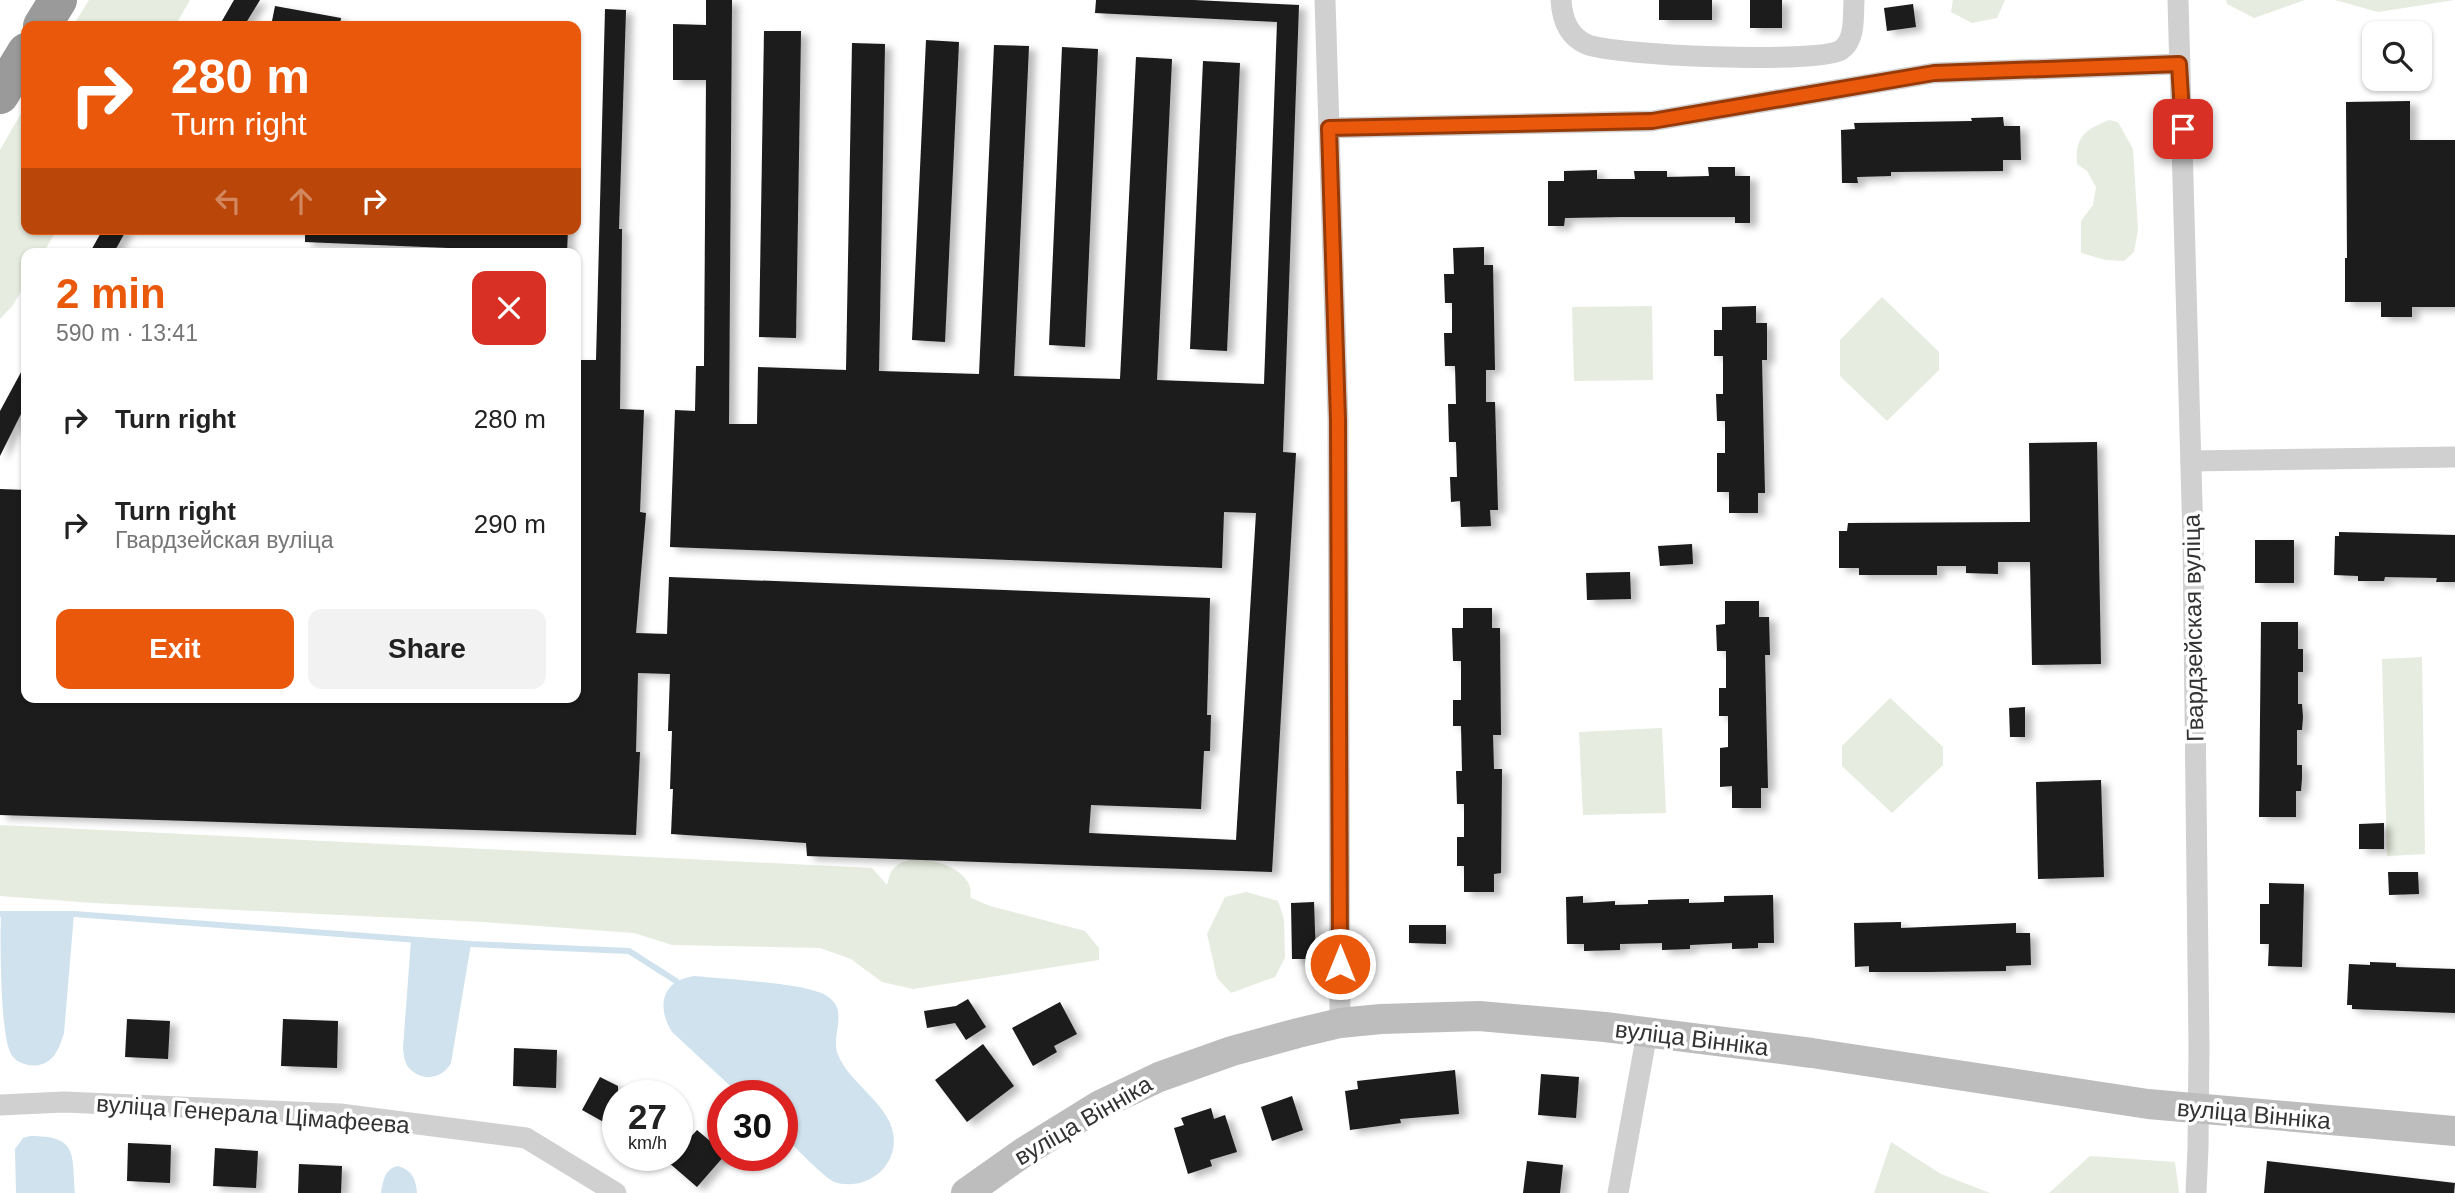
<!DOCTYPE html>
<meta charset="utf-8">
<style>
:root{--surface:#fff;--page:#f2f2f2;--text:#222;--muted:#767676;--accent:#ea580c}
body{margin:0;font-family:Helvetica,sans-serif;background:var(--page);color:var(--text);height:100vh;display:flex;flex-direction:column;font-size:26px;white-space:nowrap}
*{box-sizing:border-box;margin:0}
p{font-size:23px;color:var(--muted)}
.icon{flex:none;width:38px;height:38px;fill:none;stroke:currentColor;stroke-width:2;stroke-linecap:round;stroke-linejoin:round}
.map{position:relative;flex:1;overflow:hidden}
.side{position:absolute;left:21px;top:248px;width:560px;height:455px;display:flex;flex-direction:column;background:var(--surface);border-radius:14px;box-shadow:0 2px 5px #0004}
.side>*{flex:none}
.guide{position:absolute;left:21px;top:21px;width:560px;height:214px;border-radius:14px;box-shadow:0 2px 5px #0004;background:#ea580c;color:#fff;overflow:hidden}
.buttons{position:absolute;left:2362px;top:21px;display:grid;gap:14px}
.buttons a{display:grid;place-items:center;width:70px;height:70px;border-radius:14px;background:var(--surface);box-shadow:0 2px 5px #0004;font-size:35px}
.speed{position:absolute;left:602px;top:1080px;display:flex;gap:14px;font-size:35px;font-weight:700;text-align:center}
.speed>*{display:grid;place-content:center;width:91px;height:91px;border-radius:50%;background:var(--surface);box-shadow:0 2px 5px #0004;line-height:1}
.speed small{font-size:18px;font-weight:400}
.speed .limit{border:10px solid #d22;background:#fff;color:#111}
.pin{position:absolute;display:grid;place-items:center;width:60px;height:60px;color:#fff;margin:-30px;border-radius:14px;box-shadow:0 4px 10px #0006}
.me{position:absolute;width:77px;margin:-38px;rotate:0deg;stroke-linejoin:round;filter:drop-shadow(0 0 5px #0008)}
.turn{display:flex;align-items:center;gap:24px;height:147px;padding:0 35px;font-size:32px}
.turn .icon{width:91px;height:91px;stroke-width:2.5}
.turn b{display:block;font-size:49px;line-height:60px}
.lanes{display:flex;align-items:center;height:66px;padding:0 35px;background:#0003;justify-content:center;gap:35px;direction:ltr}
.lanes .off{opacity:.35}
.round{display:grid;place-items:center;flex:none;width:74px;height:74px;border-radius:14px;background:var(--page)}
.headline{display:flex;align-items:center;justify-content:space-between;height:119px;padding:0 35px}
h1{font-size:42px;font-weight:600;line-height:52px;color:var(--accent)}
.cta{display:flex;gap:14px;margin-top:auto;padding:14px 35px}
.cta a{flex:1;height:80px;border-radius:14px;background:var(--accent);color:#fff;font-size:28px;font-weight:600;line-height:80px;text-align:center}
.cta a+a{background:var(--page);color:var(--text)}
ul{padding:0;list-style:none}
li{display:flex;align-items:center;gap:21px;height:105px;padding:0 35px}
li div{flex:1}
li b{display:block;font-size:26px}
li em{font-style:normal}
.map>svg:first-child{display:block}
.green{fill:#e6ecdf}
.water{fill:#cfe2ee}
.lines{fill:none;stroke-linecap:round;stroke-linejoin:round}
.stream{stroke:#cfe2ee;stroke-width:6}
.building{fill:#1a1a1a;filter:url(#shadow)}
.street{stroke:#d0d0d0;stroke-width:21}
.secondary{stroke:#bdbdbd;stroke-width:30}
.highway{stroke:#9a9a9a;stroke-width:38}
.route-casing{stroke:#983908;stroke-width:18}
.route{stroke:#ea580c;stroke-width:12}
.labels{text-anchor:middle;dominant-baseline:central;stroke-width:7;stroke-linejoin:round;paint-order:stroke}
.street-label{font-size:24px;fill:#333;stroke:#fff}
</style>
<div class="map">
<svg width="2455" height="1193" viewBox="0 0 2455 1193">
<defs>
<filter id="shadow"><feDropShadow dx="7" dy="4" stdDeviation="3.5" flood-color="#0004"/></filter>
</defs>
<rect width="100%" height="100%" fill="#fff"/>
<g class="green">
<path d="M89,0H190L175,26H73Z"/>
<path d="M1953,0H2005L1997,18L1972,23L1951,12Z"/>
<path d="M2226,0H2305L2254,18L2227,4Z"/>
<path d="M2335,0H2455L2378,12Z"/>
<path d="M26,105V229H57L43,254H26V283L13,305L0,319V150Z"/>
<path d="M2109,120L2118,122L2133,149L2138,230L2134,252L2124,261L2106,260L2081,253V221L2093,205L2096,187L2087,171L2077,164C2075,136 2085,130 2109,120Z"/>
<path d="M1882,297L1939,352V370L1887,421L1840,376V340Z"/>
<path d="M1652,306L1653,380L1574,381L1572,307Z"/>
<path d="M2422,657L2425,854L2387,856L2382,659Z"/>
<path d="M1890,698L1943,747V765L1892,813L1842,766V746Z"/>
<path d="M1662,728L1666,813L1583,815L1579,732Z"/>
<path d="M0,825L872,868L887,885C889,880 889,873 893,869C909,849 963,863 970,887C971,891 970,895 971,898L990,906L1085,931L1099,948V960L913,989L882,982L851,959L820,948L672,945L634,933L483,922L94,903L0,896Z"/>
<path d="M1246,892L1278,901L1284,919L1285,958L1275,977L1231,993L1217,978L1207,934L1225,897Z"/>
<path d="M1891,1142L1941,1174L1990,1193H1874Z"/>
<path d="M2090,1156L2175,1162L2179,1193H2049Z"/>
</g>
<g class="water">
<path d="M1,914H74L64,1033C60,1046 55,1062 39,1065C29,1067 16,1063 11,1054C0,1034 0,941 1,914Z"/>
<path d="M411,940L471,944L451,1063C443,1078 424,1082 411,1070C404,1064 404,1056 403,1048Z"/>
<path d="M695,976C722,979 809,983 827,996C850,1011 830,1034 838,1055C849,1081 878,1097 890,1123C906,1161 869,1193 834,1182C818,1172 796,1148 782,1134V1096L740,1095L672,1032C656,1006 662,980 695,976Z"/>
<path d="M30,1136C78,1136 72,1153 75,1193H16L15,1149L23,1138Z"/>
<path d="M398,1166C412,1170 416,1179 417,1193H381C383,1181 385,1168 398,1166Z"/>
</g>
<g class="lines">
<path class="stream" d="M0,914H74L471,944L629,951L676,981"/>
</g>
<g class="building">
<path d="M234,0H260L244,26H219Z"/>
<path d="M706,0H732L729,424H757L758,367L846,370L852,43L885,44L879,371L979,374L994,45L1029,46L1014,376L1120,379L1136,57L1172,59L1157,380L1264,384L1277,22L1095,13L1096,0H1194L1299,5L1283,452L1296,453L1272,872L807,856L806,843L671,834L673,789H670L672,731H668L670,674L638,673L636,752H640L636,835L0,815V489L26,490V698H576V360H596L605,9L626,10L619,229H622L620,409L644,410L640,512L646,513L636,633L667,634L669,577L1210,598L1207,715H1211L1210,751H1204L1201,809L1091,805L1089,833L1236,840L1256,513L1224,512L1222,568L670,547L675,410L695,411L696,366H704L706,80H673V24L706,25Z"/>
<rect x="1659" y="0" width="53" height="20"/>
<rect x="1750" y="0" width="32" height="28"/>
<path d="M1913,4L1916,27L1887,31L1884,8Z"/>
<path d="M275,6L341,18L340,26H271Z"/>
<path d="M764,31H801L796,338L759,337Z"/>
<path d="M926,40L959,42L945,342L912,340Z"/>
<path d="M1062,47L1098,49L1085,347L1049,345Z"/>
<path d="M1203,61L1240,63L1227,351L1190,349Z"/>
<path d="M2410,101V140H2455V307H2412V317H2381V302H2345V258H2347L2346,102Z"/>
<path d="M2003,117L2004,126H2020L2021,160H2003V171L1891,172V176L1857,177L1858,183H1842L1841,130L1855,129L1854,123L1972,121L1971,118Z"/>
<path d="M1708,167H1735V176H1750V223H1735V217H1621L1565,218L1564,226H1548V181H1564V171L1597,170V179H1635L1634,171H1667V177L1709,176Z"/>
<path d="M103,229H127L113,254H89Z"/>
<path d="M305,229H568L567,253L305,242Z"/>
<path d="M1484,247V265H1493L1495,370H1486V402H1495L1498,510H1490L1491,526L1461,527L1460,501L1451,502L1450,477H1457L1456,442H1449L1448,404H1456L1455,366H1445L1444,333H1452V303H1445L1444,274H1454L1453,248Z"/>
<path d="M1756,306V323H1767V360H1762L1765,493H1758V513H1729V492H1717V453H1725V421H1717L1716,394H1723V356H1714V330H1722V307Z"/>
<path d="M26,363V404L0,456V411Z"/>
<path d="M2097,442L2101,664L2032,665L2030,562H1998V574L1966,573V566H1937V575H1859V568H1839V531H1847L1848,523L2030,522L2029,443Z"/>
<path d="M2339,532L2455,535V582H2436L2437,578L2385,577L2384,581H2358V576L2334,575L2335,536H2339Z"/>
<rect x="2255" y="540" width="39" height="43"/>
<path d="M1692,544L1693,564L1660,566L1658,546Z"/>
<path d="M1630,572L1631,599L1587,600L1586,573Z"/>
<path d="M1725,601H1759V617H1769L1770,655H1765L1768,788H1761V808H1732V786L1720,787V748L1728,747V716H1719V688H1726V651H1717L1716,625L1725,624Z"/>
<path d="M1463,608H1492V628H1500L1501,735H1493L1494,769H1502L1501,873L1494,874V892H1464V866H1457V837H1464V804H1457L1456,771H1462L1461,726H1453V700H1461V661H1453L1452,628H1463Z"/>
<path d="M2261,622H2298V649H2303V672H2298V704H2302L2303,717L2302,730H2297V765H2302V778L2301,791H2296V817H2259Z"/>
<path d="M2025,707V737H2010L2009,708Z"/>
<path d="M2101,780L2104,877L2038,879L2036,782Z"/>
<path d="M2384,823V849H2359V824Z"/>
<path d="M2388,872H2418L2419,894L2389,895Z"/>
<path d="M2269,883L2304,884L2302,967L2268,966L2269,944H2260V904H2269Z"/>
<path d="M1773,895L1774,943H1758V948L1732,949V943L1690,945V949L1662,950V943L1620,944V950L1584,951V944H1567L1566,897L1583,896V903L1615,901V905L1648,904V900L1689,899V903L1724,902V896Z"/>
<path d="M1314,902L1316,959H1292L1291,903Z"/>
<path d="M1901,922V928L2016,923V933H2030L2031,965L2006,966V971L1925,972H1869V966L1855,967L1854,923Z"/>
<path d="M1409,925H1446V944L1409,943Z"/>
<path d="M2370,962L2396,963V967L2455,969V1013L2352,1009V1005H2347L2349,964L2370,965Z"/>
<path d="M968,999L986,1027L966,1040L955,1023L927,1028L924,1011L956,1006Z"/>
<path d="M1060,1002L1077,1034L1054,1046L1057,1052L1033,1066L1012,1028Z"/>
<path d="M127,1019L170,1021L168,1059L125,1057Z"/>
<path d="M283,1019L338,1021L337,1068L281,1066Z"/>
<path d="M983,1044L1014,1086L967,1122L935,1080Z"/>
<path d="M514,1048L557,1050L556,1088L513,1086Z"/>
<path d="M1455,1070L1459,1114L1400,1119L1401,1123L1350,1130L1345,1091L1358,1089L1357,1081Z"/>
<path d="M1541,1074L1579,1077L1576,1118L1538,1115Z"/>
<path d="M600,1077L618,1086V1130L582,1110Z"/>
<path d="M1292,1096L1303,1130L1272,1141L1261,1107Z"/>
<path d="M1211,1108L1214,1119L1225,1115L1237,1152L1210,1160L1212,1166L1188,1174L1174,1128L1184,1125L1181,1118Z"/>
<path d="M697,1130L723,1152V1155H725L697,1187L668,1162L674,1155H677V1152Z"/>
<path d="M128,1143L171,1145L170,1183L127,1181Z"/>
<path d="M215,1148L258,1151L256,1188L213,1186Z"/>
<path d="M1527,1161L1563,1165L1560,1193H1523Z"/>
<path d="M2267,1161L2455,1183L2454,1193H2264Z"/>
<path d="M299,1164L342,1166L341,1193H298Z"/>
</g>
<g class="lines">
<g class="street">
<path d="M1325,0L1338,420L1340,1023"/>
<path d="M1561,0C1562,18 1568,36 1586,44C1612,56 1819,64 1841,50C1856,40 1853,15 1854,0"/>
<path d="M2178,0L2193,540L2199,1048L2198,1148L2196,1193"/>
<path d="M1329,128L1652,121L1934,73L2179,64"/>
<path d="M2191,461L2455,457"/>
<path d="M0,1105L64,1102L340,1114L526,1138L616,1193"/>
<path d="M1618,1193L1647,1033"/>
</g>
<path class="secondary" d="M966,1193L1024,1152L1100,1105L1159,1077L1232,1051L1298,1033L1340,1023L1381,1019L1479,1016L1605,1027L1812,1053L2148,1104L2455,1131"/>
<g class="highway">
<path d="M42,26L58,0"/>
<path d="M0,95L26,52"/>
</g>
</g>
<g class="lines">
<g class="route-casing">
<path id="route" d="M1340,964L1338,420L1329,128L1652,121L1934,73L2179,64L2183,129"/>
</g>
<use href="#route" class="route"/>
</g>
<g class="labels">
<g class="street-label">
<text transform="translate(2193 628) rotate(-91)">Гвардзейская вуліца</text>
<text transform="translate(1692 1038) rotate(7)">вуліца Вінніка</text>
<text transform="translate(253 1114) rotate(4)">вуліца Генерала Цімафеева</text>
<text transform="translate(2254 1114) rotate(5)">вуліца Вінніка</text>
<text transform="translate(1083 1120) rotate(-30)">вуліца Вінніка</text>
</g>
</g>
</svg>
<div class="buttons">
<a><svg class="icon" aria-label="search" viewBox="0 0 24 24"><circle cx="10" cy="10" r="6"/><path d="M15 15l6 6"/></svg></a>
</div>
<div class="speed"><div>27<small>km/h</small></div><div class="limit">30</div></div>
<div class="pin" style="left:2183px;top:129px;background:#d93025"><svg class="icon" aria-label="arrive" viewBox="0 0 24 24"><path d="M6 21V4h12l-3 4 3 4H6"/></svg></div>
<svg class="me" style="left:1340px;top:964px" viewBox="-20 -20 40 40"><circle r="17" fill="#ea580c" stroke="#fff" stroke-width="3"/><path d="M0-11L8 9 0 5-8 9z" fill="#fff"/></svg>
<div class="guide">
<div class="turn"><svg class="icon" aria-label="right" viewBox="0 0 24 24"><path d="M7 20v-9h11M14 6l5 5-5 5"/></svg><div><b>280 m</b>Turn right</div></div>
<div class="lanes"><svg class="icon off" aria-label="left" viewBox="0 0 24 24"><path d="M17 20v-9H6M10 6l-5 5 5 5"/></svg><svg class="icon off" aria-label="ahead" viewBox="0 0 24 24"><path d="M12 20V5M6 11l6-6 6 6"/></svg><svg class="icon" aria-label="right" viewBox="0 0 24 24"><path d="M7 20v-9h11M14 6l5 5-5 5"/></svg></div>
</div>
<section class="side">
<div class="headline"><div><h1>2 min</h1><p>590 m · 13:41</p></div><a class="round" style="background:#d93025;color:#fff"><svg class="icon" aria-label="close" viewBox="0 0 24 24"><path d="M6 6l12 12M18 6L6 18"/></svg></a></div>
<ul>
<li><svg class="icon" aria-label="right" viewBox="0 0 24 24"><path d="M7 20v-9h11M14 6l5 5-5 5"/></svg><div><b>Turn right</b></div><em>280 m</em></li>
<li><svg class="icon" aria-label="right" viewBox="0 0 24 24"><path d="M7 20v-9h11M14 6l5 5-5 5"/></svg><div><b>Turn right</b><p>Гвардзейская вуліца</p></div><em>290 m</em></li>
</ul>
<div class="cta"><a>Exit</a><a>Share</a></div>
</section>
</div>
